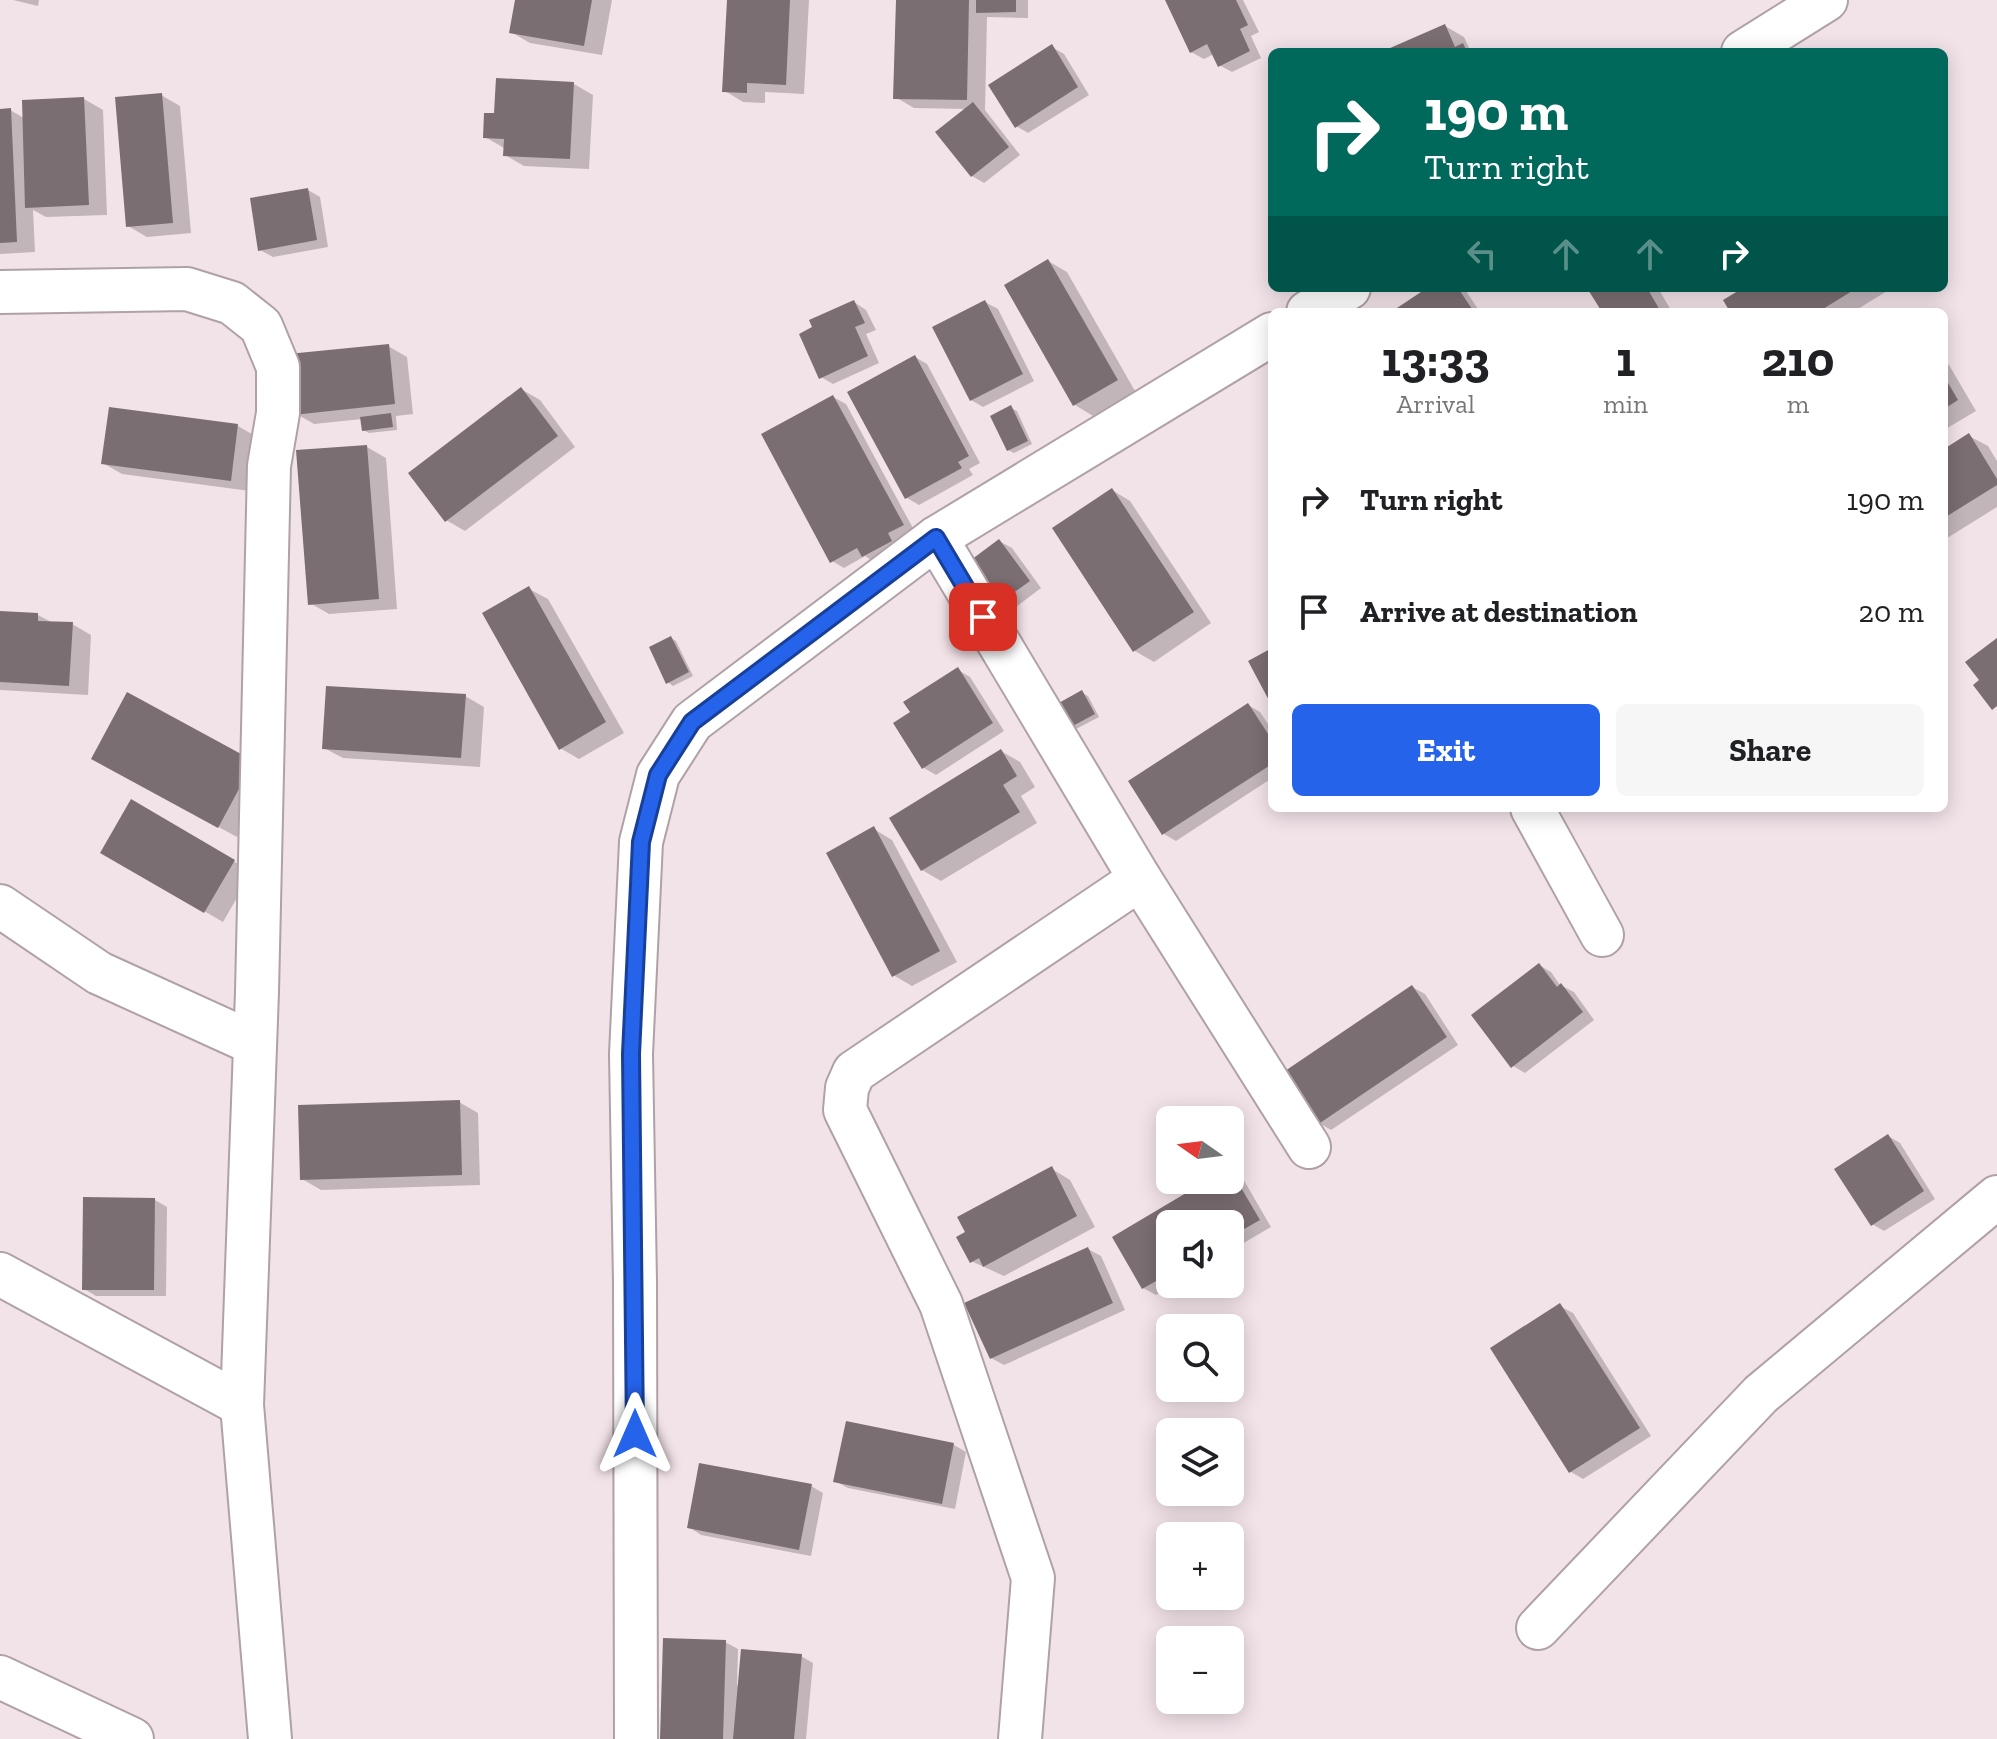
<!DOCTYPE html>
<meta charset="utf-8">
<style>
:root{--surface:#fff;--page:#f6f6f6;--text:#202124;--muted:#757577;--accent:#2563eb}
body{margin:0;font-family:"Zilla Slab",serif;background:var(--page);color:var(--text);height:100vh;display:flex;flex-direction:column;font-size:30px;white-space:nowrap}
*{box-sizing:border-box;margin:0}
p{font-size:26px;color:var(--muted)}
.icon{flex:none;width:44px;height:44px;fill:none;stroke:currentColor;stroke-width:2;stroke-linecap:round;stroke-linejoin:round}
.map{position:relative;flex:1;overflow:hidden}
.panel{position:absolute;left:1268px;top:308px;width:680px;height:504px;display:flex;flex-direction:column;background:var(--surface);border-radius:12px;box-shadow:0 4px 20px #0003}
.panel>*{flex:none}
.hud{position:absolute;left:1268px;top:48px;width:680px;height:244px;border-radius:12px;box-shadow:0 4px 20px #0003;background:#00695c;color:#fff;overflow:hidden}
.needle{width:52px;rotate:284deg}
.controls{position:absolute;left:1156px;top:1106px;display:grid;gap:16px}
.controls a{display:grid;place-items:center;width:88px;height:88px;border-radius:12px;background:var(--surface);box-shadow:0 4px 20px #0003;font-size:40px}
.pin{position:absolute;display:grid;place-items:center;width:68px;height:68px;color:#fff;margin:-34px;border-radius:16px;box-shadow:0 4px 12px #0006}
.me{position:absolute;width:88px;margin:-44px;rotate:0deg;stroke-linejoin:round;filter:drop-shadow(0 0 6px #0008)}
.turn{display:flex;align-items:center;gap:28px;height:168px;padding:0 24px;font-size:36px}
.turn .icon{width:104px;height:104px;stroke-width:2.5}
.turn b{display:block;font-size:56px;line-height:68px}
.lanes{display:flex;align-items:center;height:76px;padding:0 24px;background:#0003;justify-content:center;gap:40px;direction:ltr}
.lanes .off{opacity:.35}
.eta{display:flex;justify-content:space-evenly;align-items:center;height:136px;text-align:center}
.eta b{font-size:48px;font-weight:700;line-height:56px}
.button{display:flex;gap:16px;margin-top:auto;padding:16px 24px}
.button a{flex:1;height:92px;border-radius:12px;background:var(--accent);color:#fff;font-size:32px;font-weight:700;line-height:92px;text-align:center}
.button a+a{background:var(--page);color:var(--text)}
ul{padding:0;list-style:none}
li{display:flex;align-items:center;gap:24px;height:112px;padding:0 24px}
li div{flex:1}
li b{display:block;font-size:30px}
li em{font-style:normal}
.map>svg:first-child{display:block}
.shadow{fill:#0003}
.building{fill:#7b6e73}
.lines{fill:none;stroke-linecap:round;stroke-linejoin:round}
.minor-casing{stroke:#afa1a7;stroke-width:46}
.minor{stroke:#fff;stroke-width:42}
.route-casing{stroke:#184099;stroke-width:20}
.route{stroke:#2563eb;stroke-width:14}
</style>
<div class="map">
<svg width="1997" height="1739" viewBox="0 0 1997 1739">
<rect width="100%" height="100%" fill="#f2e3e9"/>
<g class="shadow">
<path d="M13,0H39L38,6Z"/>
<path d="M517,0H612L602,55L530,43L511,32Z"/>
<path d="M729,0H809L804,94L765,92V103L743,102L725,91Z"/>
<path d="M898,0H1028V18L987,17L985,110L1020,155L984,183L972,176L967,109L914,108L895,97Z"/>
<path d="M1167,0H1243L1259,32L1251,36L1261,58L1232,72L1219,65L1214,54L1204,59L1191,52Z"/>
<path d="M1445,26L1464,37L1469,48L1475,52H1386Z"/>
<path d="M1052,47L1064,54L1089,95L1028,133L1016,126Z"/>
<path d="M574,84L593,95L589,169L524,166L505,155L504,148L485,137L496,115Z"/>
<path d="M161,95L180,106L191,233L147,237L128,226Z"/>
<path d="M84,99L103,110L107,215L46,217L33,210L35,252L0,254V111L10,110L24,118Z"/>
<path d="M308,190L320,197L328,247L273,257L260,250Z"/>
<path d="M1048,261L1067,272L1135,391L1093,416L1075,405Z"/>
<path d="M1430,288H1464L1480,312H1394Z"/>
<path d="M1590,288H1658L1672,312H1604Z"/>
<path d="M1747,288H1892L1853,312H1733Z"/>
<path d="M854,302L866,310L876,330L866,334L879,363L833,384L821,377Z"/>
<path d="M985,302L998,309L1034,381L983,407L971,400Z"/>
<path d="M388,346L407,357L413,414L396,416L397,430L369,433L363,430L362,419L314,424L295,413Z"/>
<path d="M915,357L927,364L980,463L969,469L973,475L919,505L907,498Z"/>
<path d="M1944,362L1949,365L1976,411L1944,430Z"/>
<path d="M521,389L540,400L575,447L465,531L446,520Z"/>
<path d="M833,397L846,404L915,532L876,563L865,556L844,568L832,561Z"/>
<path d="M1011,408L1017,411L1032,444L1014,453L1008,450Z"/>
<path d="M111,409L238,426L257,437L250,491L122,474L103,463Z"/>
<path d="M1969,436L1988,446L1997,461V507L1944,540V451Z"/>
<path d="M367,447L386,458L397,609L329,614L310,603Z"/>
<path d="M1112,490L1130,501L1211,623L1154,662L1135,651Z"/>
<path d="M999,541L1012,548L1041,588L1016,607L1004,600L974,560Z"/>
<path d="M529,589L548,599L624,733L579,759L560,748Z"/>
<path d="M0,613L38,615L53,623L72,624L91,635L88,695L0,690Z"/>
<path d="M671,638L676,641L693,676L673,686L668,682Z"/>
<path d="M958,670L970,677L1004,731L936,775L924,768L912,713Z"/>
<path d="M1082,693L1088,696L1099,717L1076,729L1070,726Z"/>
<path d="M465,696L484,707L480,767L343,758L324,748Z"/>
<path d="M1248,705L1260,712L1272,730V778L1176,841L1164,834Z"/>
<path d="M1001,751L1020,762L1035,787L1021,796L1037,823L941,881L922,870Z"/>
<path d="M112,769L272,774L237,837Z"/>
<path d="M132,802L252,872L223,922L103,852Z"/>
<path d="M874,829L892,840L957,962L912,986L893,975Z"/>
<path d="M1539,965L1551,972L1560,985L1574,992L1594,1020L1525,1073L1513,1066Z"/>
<path d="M1412,987L1425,994L1458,1045L1331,1130L1319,1123Z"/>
<path d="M459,1102L478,1113L480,1185L321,1190L302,1179Z"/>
<path d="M1888,1136L1900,1143L1935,1199L1884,1231L1872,1224Z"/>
<path d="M1052,1169L1070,1180L1095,1227L1004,1276L971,1261Z"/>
<path d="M1230,1170L1242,1177L1271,1227L1230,1251V1224H1170V1284H1174L1156,1295L1143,1288L1114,1237L1212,1180H1230Z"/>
<path d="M155,1200L167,1207L166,1296H96L84,1289Z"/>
<path d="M1088,1249L1101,1256L1125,1310L1004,1365L991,1358Z"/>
<path d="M1560,1306L1573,1313L1651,1436L1583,1479L1571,1472Z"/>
<path d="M847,1423L954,1445L966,1452L955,1509L848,1488L835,1481Z"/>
<path d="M811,1486L823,1493L811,1556L701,1535L689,1527Z"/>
<path d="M725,1642L738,1649L737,1686L801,1656L813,1663L806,1739H662Z"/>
</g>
<g class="building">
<path d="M515,0H592L584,46L509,33Z"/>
<path d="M727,0H790L786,85L747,83V93L722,92Z"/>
<path d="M896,0H969L967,100L893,99Z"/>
<path d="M976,0H1016V12L976,13Z"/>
<path d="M1165,0H1236L1248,25L1240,29L1250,51L1218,67L1207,44L1190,53Z"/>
<path d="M1445,24L1455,47L1463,43L1467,52H1381Z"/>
<path d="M1052,44L1078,87L1015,128L988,85Z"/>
<path d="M496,78L574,82L570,159L503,156L504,139L483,138L484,113H494Z"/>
<path d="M162,93L173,223L126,227L115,97Z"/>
<path d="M84,97L89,205L25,208L22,100Z"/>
<path d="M973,102L1009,147L971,177L935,132Z"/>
<path d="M11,108L17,242L0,243V109Z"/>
<path d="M308,188L317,240L258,251L250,198Z"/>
<path d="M1048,259L1118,380L1073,406L1004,285Z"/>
<path d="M1427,288H1458L1474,312H1391Z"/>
<path d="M1587,288H1647L1661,312H1602Z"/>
<path d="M1743,288H1857L1818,312H1730L1723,300Z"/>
<path d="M854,300L865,323L855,327L868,356L819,379L799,334L812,327L809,320Z"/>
<path d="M985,300L1023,374L970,401L932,327Z"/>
<path d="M389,344L395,404L293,415L288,354Z"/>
<path d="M915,355L969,456L958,462L962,468L905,499L847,392Z"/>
<path d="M1944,376L1958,400L1944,409Z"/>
<path d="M521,387L558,436L445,522L408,473Z"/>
<path d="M833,395L904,525L888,533L892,541L862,557L857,548L830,563L761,434Z"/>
<path d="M1011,405L1028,441L1007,451L990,416Z"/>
<path d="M109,407L238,424L231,481L101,464Z"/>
<path d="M391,413L393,427L362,431L360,417Z"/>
<path d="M1969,433L1997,479V485L1944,518V449Z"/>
<path d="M367,445L379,599L308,605L296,450Z"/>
<path d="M1112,488L1194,612L1133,652L1052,528Z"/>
<path d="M999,539L1030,581L1002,601L971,560Z"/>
<path d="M529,586L606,722L559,750L482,613Z"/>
<path d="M0,611L38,613V621L73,622L69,686L0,682Z"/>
<path d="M671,636L689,672L666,684L649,647Z"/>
<path d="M1997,638V706L1992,710L1973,685L1979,680L1965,662Z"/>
<path d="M1272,648V706L1248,661Z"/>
<path d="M958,667L993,723L922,769L893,723L910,712L903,702Z"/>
<path d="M326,686L466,694L461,758L322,749Z"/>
<path d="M1082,690L1095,714L1069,728L1057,704Z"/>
<path d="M127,692L254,761L218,828L91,759Z"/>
<path d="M1248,703L1272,740V764L1162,835L1128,781Z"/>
<path d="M1001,749L1017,776L1003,785L1020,812L921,871L889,818Z"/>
<path d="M131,799L235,860L204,913L100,853Z"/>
<path d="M874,826L940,951L892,977L826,853Z"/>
<path d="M1539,963L1557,987L1561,983L1583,1012L1511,1068L1471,1015Z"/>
<path d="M1412,985L1447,1037L1317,1125L1282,1073Z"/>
<path d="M460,1100L462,1175L300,1180L298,1105Z"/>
<path d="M1888,1134L1924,1191L1871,1226L1834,1169Z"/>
<path d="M1052,1166L1077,1216L983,1267L979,1258L970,1263L956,1237L965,1232L957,1217Z"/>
<path d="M1230,1169L1260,1220L1230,1237V1224H1170V1273L1142,1289L1112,1237L1208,1180H1230Z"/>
<path d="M83,1197L155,1198L154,1290H82Z"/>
<path d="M1088,1247L1113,1303L990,1359L964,1303Z"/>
<path d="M1560,1303L1640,1428L1569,1473L1490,1348Z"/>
<path d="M846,1421L954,1443L942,1504L833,1482Z"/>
<path d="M699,1463L812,1484L799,1550L687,1528Z"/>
<path d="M663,1638L726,1640L723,1739H660Z"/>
<path d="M741,1649L802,1654L794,1739H733Z"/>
</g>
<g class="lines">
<g class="minor-casing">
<g id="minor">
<path d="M1743,52L1826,0"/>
<path d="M0,292L187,289L232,303L261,326L278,367V413L269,466L257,992L242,1405L270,1739"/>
<path d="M1308,312L1349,288"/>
<path d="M936,538L1140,879L1309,1147"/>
<path d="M1532,808L1602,935"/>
<path d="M0,906L99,973L255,1044"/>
<path d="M0,1274L242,1405"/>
<path d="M1538,1628L1761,1394L1997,1197"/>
<path d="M0,1677L132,1739"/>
<path d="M636,1739L635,1282L631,1054L641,842L658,775L692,722L936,538L1272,334"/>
<path d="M1020,1739L1033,1578L941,1304L845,1110L847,1088L854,1072L1140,879"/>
</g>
</g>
<use href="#minor" class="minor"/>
</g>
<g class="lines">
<g class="route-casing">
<path id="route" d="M635,1434L631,1054L641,842L658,775L692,722L936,538L983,617"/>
</g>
<use href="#route" class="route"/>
</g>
</svg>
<div class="controls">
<a><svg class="needle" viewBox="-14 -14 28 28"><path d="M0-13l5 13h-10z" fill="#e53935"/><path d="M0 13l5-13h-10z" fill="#757577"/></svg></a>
<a><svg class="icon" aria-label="sound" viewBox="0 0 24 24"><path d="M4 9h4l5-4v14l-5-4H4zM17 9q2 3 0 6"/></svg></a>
<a><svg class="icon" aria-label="search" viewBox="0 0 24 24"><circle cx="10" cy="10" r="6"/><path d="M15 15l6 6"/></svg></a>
<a><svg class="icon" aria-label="layers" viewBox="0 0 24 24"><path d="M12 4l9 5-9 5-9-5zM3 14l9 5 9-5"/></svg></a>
<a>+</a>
<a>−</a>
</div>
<div class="pin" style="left:983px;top:617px;background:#d93025"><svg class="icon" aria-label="arrive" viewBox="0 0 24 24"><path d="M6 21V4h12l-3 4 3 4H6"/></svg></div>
<svg class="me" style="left:635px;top:1434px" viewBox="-20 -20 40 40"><path d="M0-17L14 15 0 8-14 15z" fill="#2563eb" stroke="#fff" stroke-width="4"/></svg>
<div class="hud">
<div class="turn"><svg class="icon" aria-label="right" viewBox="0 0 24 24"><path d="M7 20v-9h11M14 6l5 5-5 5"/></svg><div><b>190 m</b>Turn right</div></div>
<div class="lanes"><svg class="icon off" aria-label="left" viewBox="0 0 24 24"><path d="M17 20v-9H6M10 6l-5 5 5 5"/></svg><svg class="icon off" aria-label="ahead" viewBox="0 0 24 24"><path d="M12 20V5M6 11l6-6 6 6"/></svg><svg class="icon off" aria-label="ahead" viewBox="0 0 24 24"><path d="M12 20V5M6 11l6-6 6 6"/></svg><svg class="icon" aria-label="right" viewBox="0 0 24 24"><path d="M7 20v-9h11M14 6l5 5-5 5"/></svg></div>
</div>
<section class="panel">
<div class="eta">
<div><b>13:33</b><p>Arrival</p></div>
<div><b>1</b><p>min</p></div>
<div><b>210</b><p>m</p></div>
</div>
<ul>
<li><svg class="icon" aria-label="right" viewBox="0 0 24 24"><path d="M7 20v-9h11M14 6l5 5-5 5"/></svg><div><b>Turn right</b></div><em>190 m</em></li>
<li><svg class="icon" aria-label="arrive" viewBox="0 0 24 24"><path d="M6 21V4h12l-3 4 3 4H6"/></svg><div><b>Arrive at destination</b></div><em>20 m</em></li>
</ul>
<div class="button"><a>Exit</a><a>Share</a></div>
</section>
</div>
